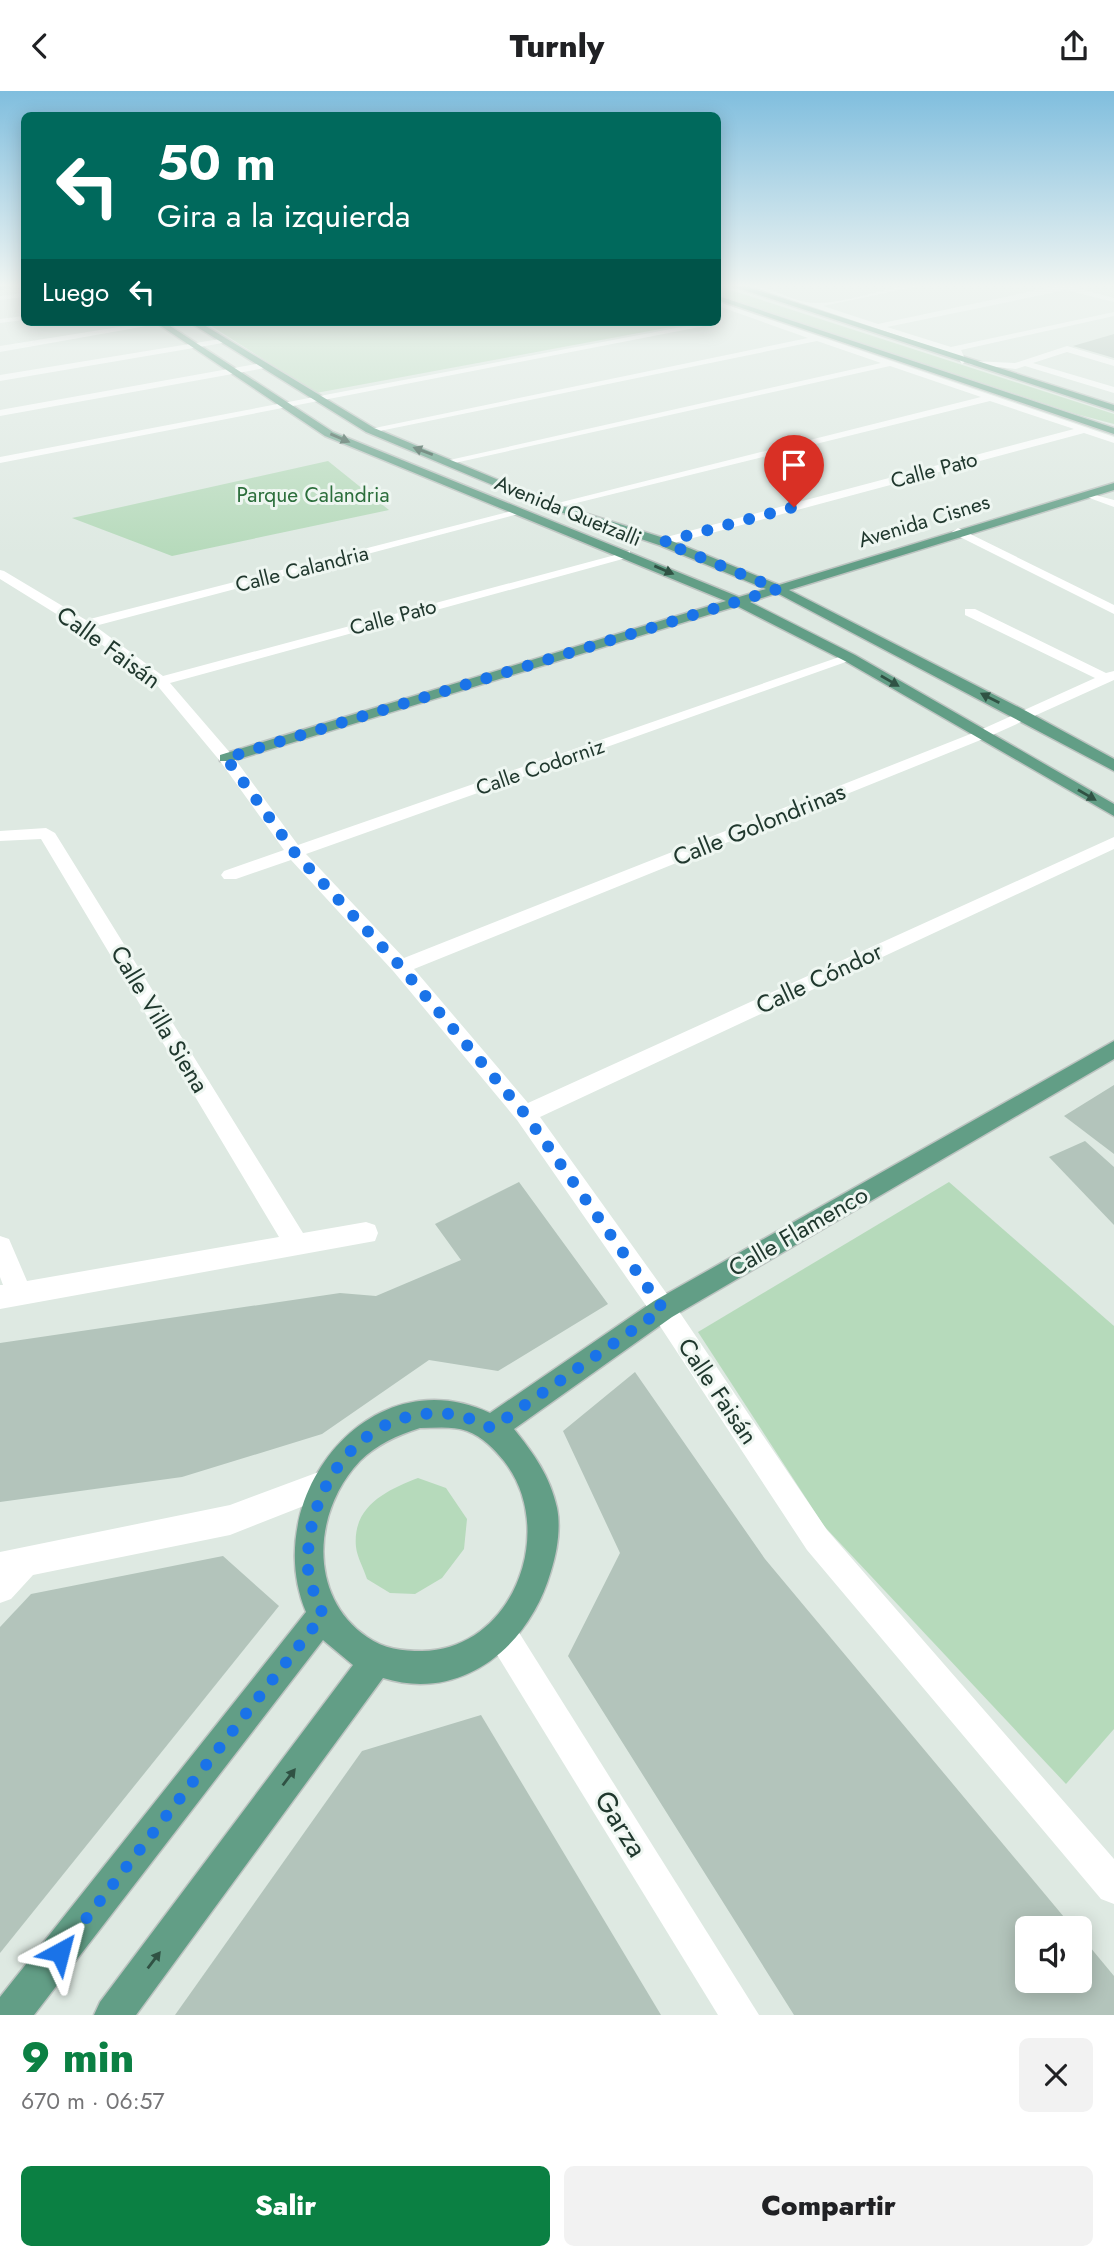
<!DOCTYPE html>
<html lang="es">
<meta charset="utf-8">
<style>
:root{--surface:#fff;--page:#f2f2f2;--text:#202124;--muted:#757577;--accent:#0b8043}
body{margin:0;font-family:Jost,sans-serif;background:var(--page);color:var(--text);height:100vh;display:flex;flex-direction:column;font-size:26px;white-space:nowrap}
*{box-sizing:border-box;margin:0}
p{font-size:23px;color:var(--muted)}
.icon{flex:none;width:38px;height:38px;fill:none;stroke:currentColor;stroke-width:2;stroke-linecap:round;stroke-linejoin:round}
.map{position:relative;height:1924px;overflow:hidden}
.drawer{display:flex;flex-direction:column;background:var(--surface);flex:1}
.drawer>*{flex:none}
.guide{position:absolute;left:21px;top:21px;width:700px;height:214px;border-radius:10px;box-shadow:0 4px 18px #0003;background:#00695c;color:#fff;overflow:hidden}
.buttons{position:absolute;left:1015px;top:1825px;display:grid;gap:14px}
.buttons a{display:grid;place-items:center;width:77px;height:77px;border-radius:10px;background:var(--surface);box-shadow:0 4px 18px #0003;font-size:35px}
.pin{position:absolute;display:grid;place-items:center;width:60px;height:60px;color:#fff;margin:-72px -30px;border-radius:50% 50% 50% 0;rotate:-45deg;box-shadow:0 0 7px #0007}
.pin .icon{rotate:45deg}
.me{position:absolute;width:77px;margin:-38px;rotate:38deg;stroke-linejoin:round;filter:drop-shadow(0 0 5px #0008)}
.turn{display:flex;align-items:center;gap:24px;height:147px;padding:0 21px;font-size:32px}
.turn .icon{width:91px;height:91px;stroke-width:2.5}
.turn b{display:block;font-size:49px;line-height:60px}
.then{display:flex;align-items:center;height:66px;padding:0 21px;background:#0003;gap:14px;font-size:26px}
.round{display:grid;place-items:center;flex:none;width:74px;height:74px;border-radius:10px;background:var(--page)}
.headline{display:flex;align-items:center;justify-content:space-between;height:119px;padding:0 21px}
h1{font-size:42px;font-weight:800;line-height:52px;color:var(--accent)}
.button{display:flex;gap:14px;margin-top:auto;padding:14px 21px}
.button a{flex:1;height:80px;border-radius:10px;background:var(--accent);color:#fff;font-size:28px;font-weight:800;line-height:80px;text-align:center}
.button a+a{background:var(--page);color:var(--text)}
header{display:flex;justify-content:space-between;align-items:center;height:91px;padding:0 21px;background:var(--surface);font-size:32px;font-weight:800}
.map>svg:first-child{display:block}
.green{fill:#b6dabb}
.building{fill:#b3c4bb}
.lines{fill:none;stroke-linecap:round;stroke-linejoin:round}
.major-casing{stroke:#bcc3c0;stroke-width:3}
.minor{fill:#fff;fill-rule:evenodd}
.major{fill:#629e86;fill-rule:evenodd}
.oneway{fill:#305244}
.route{stroke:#1a73e8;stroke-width:12;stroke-dasharray:0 21.6}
.labels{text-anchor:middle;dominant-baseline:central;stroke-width:6;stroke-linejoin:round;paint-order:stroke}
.far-street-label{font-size:21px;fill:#20382e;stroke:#eef6f1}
.far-park-label{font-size:21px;fill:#2b6e3b;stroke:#eef6f1}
.street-label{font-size:24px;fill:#20382e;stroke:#eef6f1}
.near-street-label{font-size:28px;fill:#20382e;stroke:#eef6f1}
</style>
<header><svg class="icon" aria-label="back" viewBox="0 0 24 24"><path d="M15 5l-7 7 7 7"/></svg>Turnly<svg class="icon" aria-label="share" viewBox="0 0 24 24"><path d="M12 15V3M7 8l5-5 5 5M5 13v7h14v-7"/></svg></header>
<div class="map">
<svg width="1114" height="1924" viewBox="0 0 1114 1924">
<rect width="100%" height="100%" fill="#dee9e2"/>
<g class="green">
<path d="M718,195L1114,323V333L1076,323L723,206L718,204Z"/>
<path d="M205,231H698L316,302Z"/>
<path d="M328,370L389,419L172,465L72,427Z"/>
<path d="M949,1091L1114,1235V1638L1066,1693L824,1435L698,1241Z"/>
<path d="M418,1387L446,1397L467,1428L464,1458L442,1487L415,1503L390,1502L367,1488C364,1478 357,1466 356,1456C352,1415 387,1399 418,1387Z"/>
</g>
<g class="building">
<path d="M1114,243V267L1073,255Z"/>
<path d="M1114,994V1063L1064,1025Z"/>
<path d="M1085,1050L1114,1076V1134L1049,1066Z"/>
<path d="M519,1091L608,1213L498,1280L429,1269L322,1343L182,1386L0,1411V1252L340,1202L376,1205L461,1169L435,1133Z"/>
<path d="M635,1281L765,1468L1074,1838H1027V1890H1080V1844L1114,1885V1924H794L568,1565L620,1462L563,1340Z"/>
<path d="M223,1465L279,1515L0,1862V1536L31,1503Z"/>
<path d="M481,1624L661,1924H175L362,1660Z"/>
</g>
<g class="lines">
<g class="major-casing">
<g id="major">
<path d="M0,194H17L0,198Z"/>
<path d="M729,194H741L1114,314V320Z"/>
<path d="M718,205L1114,337V343L718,209Z"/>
<path d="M155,231H164L333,341L739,506L766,498L659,454L548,417L366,341L189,231H199L374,337L556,413L667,448L779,494L1114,392V399L789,499L1028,621L1114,668V680L777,502L750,511L855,564L1114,713V725L845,570L737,515L232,670H220V664L726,510L325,345Z"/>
<path d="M1114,950V968L672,1226L514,1338C534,1363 550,1385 557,1417C561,1437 557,1461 551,1480C530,1554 463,1612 383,1587L136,1924H94L100,1911L353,1574L323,1549L34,1924H0V1906L306,1521C259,1408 368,1265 490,1322L654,1210ZM420,1337C436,1337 453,1335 467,1340C483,1346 494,1358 504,1370C558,1438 514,1559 422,1560C402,1560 384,1558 367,1546C307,1505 313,1419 360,1370C377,1353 398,1344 420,1337Z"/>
</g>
</g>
<g class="minor">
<path d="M747,194C770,194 792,212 816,212C852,212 888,194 924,194L823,215L878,233L1061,194H1083L1076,197L1114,207V211L1066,199L887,236L951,256L1114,221V225L961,259L966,270L962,273L956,264Z"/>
<path d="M24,202V206L0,209V205Z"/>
<path d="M718,211L1114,346V352L1084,342L663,455L659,454V448L1074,338L990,310L552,418L546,415L981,306L890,275L450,373L445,370L881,272L817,250L370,342L365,339L808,247L718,215Z"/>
<path d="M24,225V229L0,232V228Z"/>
<path d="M718,229V233H715L0,372V366Z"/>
<path d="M150,231H169L0,261V255Z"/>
<path d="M226,247L223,252L0,290V284Z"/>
<path d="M1067,255L1114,269V275L1067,261L1033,272L1114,296V302L1025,275L1016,278L969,273L973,270L1015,272Z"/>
<path d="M262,272L265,277L0,325V319Z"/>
<path d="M1084,401L1114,409V416L1084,405Z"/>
<path d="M516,419L526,421L95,535L163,585L630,460V466L170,592L232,664L298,754L845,564L857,567L306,763L404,867L978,640L1095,587L965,524V518H975L1106,582L1114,580V589L988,646L414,878L528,1012L1114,746V758L540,1026L672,1210L827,1439L1114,1768V1813L1101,1808L807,1459L654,1226L517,1029L394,881L291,769L236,788H224L221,784L224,780L284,759L220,670L156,593L79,537L0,488V479L4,480L86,529Z"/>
<path d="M958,437L1114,514V523L954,443L952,441Z"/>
<path d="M46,737L55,742L303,1142L366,1131L375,1134L378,1142L375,1150L0,1218V1194H3L0,1186V1145L9,1148L27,1190L279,1146L41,748L0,750V740Z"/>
<path d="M324,1379L334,1383L338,1393L334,1403L324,1407L230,1444L33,1484L11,1508L0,1512V1461L230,1414Z"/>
<path d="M502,1527L513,1532L759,1924H718L491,1554L486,1543L491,1532Z"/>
</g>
<use href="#major" class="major"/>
</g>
<defs><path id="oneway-solid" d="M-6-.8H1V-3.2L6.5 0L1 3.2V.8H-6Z" transform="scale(1.75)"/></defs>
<g class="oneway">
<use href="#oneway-solid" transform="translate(340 347) rotate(23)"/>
<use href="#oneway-solid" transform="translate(423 360) rotate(-159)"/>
<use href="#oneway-solid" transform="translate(664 479) rotate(23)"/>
<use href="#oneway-solid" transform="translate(890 590) rotate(30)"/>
<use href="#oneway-solid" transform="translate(990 607) rotate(-153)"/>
<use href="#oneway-solid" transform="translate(1087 704) rotate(30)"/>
<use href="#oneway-solid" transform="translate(289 1686) rotate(-53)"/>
<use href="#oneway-solid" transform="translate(154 1869) rotate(-53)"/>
</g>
<linearGradient id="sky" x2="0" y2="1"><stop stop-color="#80bede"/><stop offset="0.42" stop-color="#f0f5f2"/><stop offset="1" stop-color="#f0f5f2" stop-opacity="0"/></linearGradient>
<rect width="1114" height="464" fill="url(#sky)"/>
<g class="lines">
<path class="route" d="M60,1861L323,1524C318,1510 309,1493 308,1478C304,1395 366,1309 457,1324C469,1326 481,1333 492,1337L663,1218L525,1023L401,876L295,762L226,667L778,498L663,451L794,416"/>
</g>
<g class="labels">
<g class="far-street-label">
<text transform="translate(934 379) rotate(-15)">Calle Pato</text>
<text transform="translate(568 420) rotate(22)">Avenida Quetzalli</text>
<text transform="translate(924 430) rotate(-17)">Avenida Cisnes</text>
<text transform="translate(302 478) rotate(-14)">Calle Calandria</text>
<text transform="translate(393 526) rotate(-15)">Calle Pato</text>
<text transform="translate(540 676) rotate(-19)">Calle Codorniz</text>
</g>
<g class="far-park-label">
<text x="313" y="404">Parque Calandria</text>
</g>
<g class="street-label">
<text transform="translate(109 556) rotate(36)">Calle Faisán</text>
<text transform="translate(759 733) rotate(-22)">Calle Golondrinas</text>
<text transform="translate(819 887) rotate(-25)">Calle Cóndor</text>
<text transform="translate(160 928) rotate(59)">Calle Villa Siena</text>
<text transform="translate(798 1140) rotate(-30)">Calle Flamenco</text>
<text transform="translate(718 1300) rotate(56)">Calle Faisán</text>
</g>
<g class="near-street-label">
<text transform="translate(621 1733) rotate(58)">Garza</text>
</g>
</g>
</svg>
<div class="buttons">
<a><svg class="icon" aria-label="sound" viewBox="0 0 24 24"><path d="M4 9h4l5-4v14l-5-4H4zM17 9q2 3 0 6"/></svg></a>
</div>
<div class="pin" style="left:794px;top:416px;background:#d93025"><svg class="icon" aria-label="arrive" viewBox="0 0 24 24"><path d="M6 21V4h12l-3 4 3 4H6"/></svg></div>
<svg class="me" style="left:60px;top:1861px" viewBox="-20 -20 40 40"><path d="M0-17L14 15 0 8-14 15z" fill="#1a73e8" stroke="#fff" stroke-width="4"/></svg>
<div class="guide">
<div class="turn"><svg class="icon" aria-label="left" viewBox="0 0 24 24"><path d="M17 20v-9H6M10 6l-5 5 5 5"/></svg><div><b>50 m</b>Gira a la izquierda</div></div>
<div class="then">Luego<svg class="icon" aria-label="left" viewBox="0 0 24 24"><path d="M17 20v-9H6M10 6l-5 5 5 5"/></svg></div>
</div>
</div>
<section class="drawer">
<div class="headline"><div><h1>9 min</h1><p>670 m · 06:57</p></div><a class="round"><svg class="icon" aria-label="close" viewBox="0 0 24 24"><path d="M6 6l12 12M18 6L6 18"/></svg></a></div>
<div class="button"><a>Salir</a><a>Compartir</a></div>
</section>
